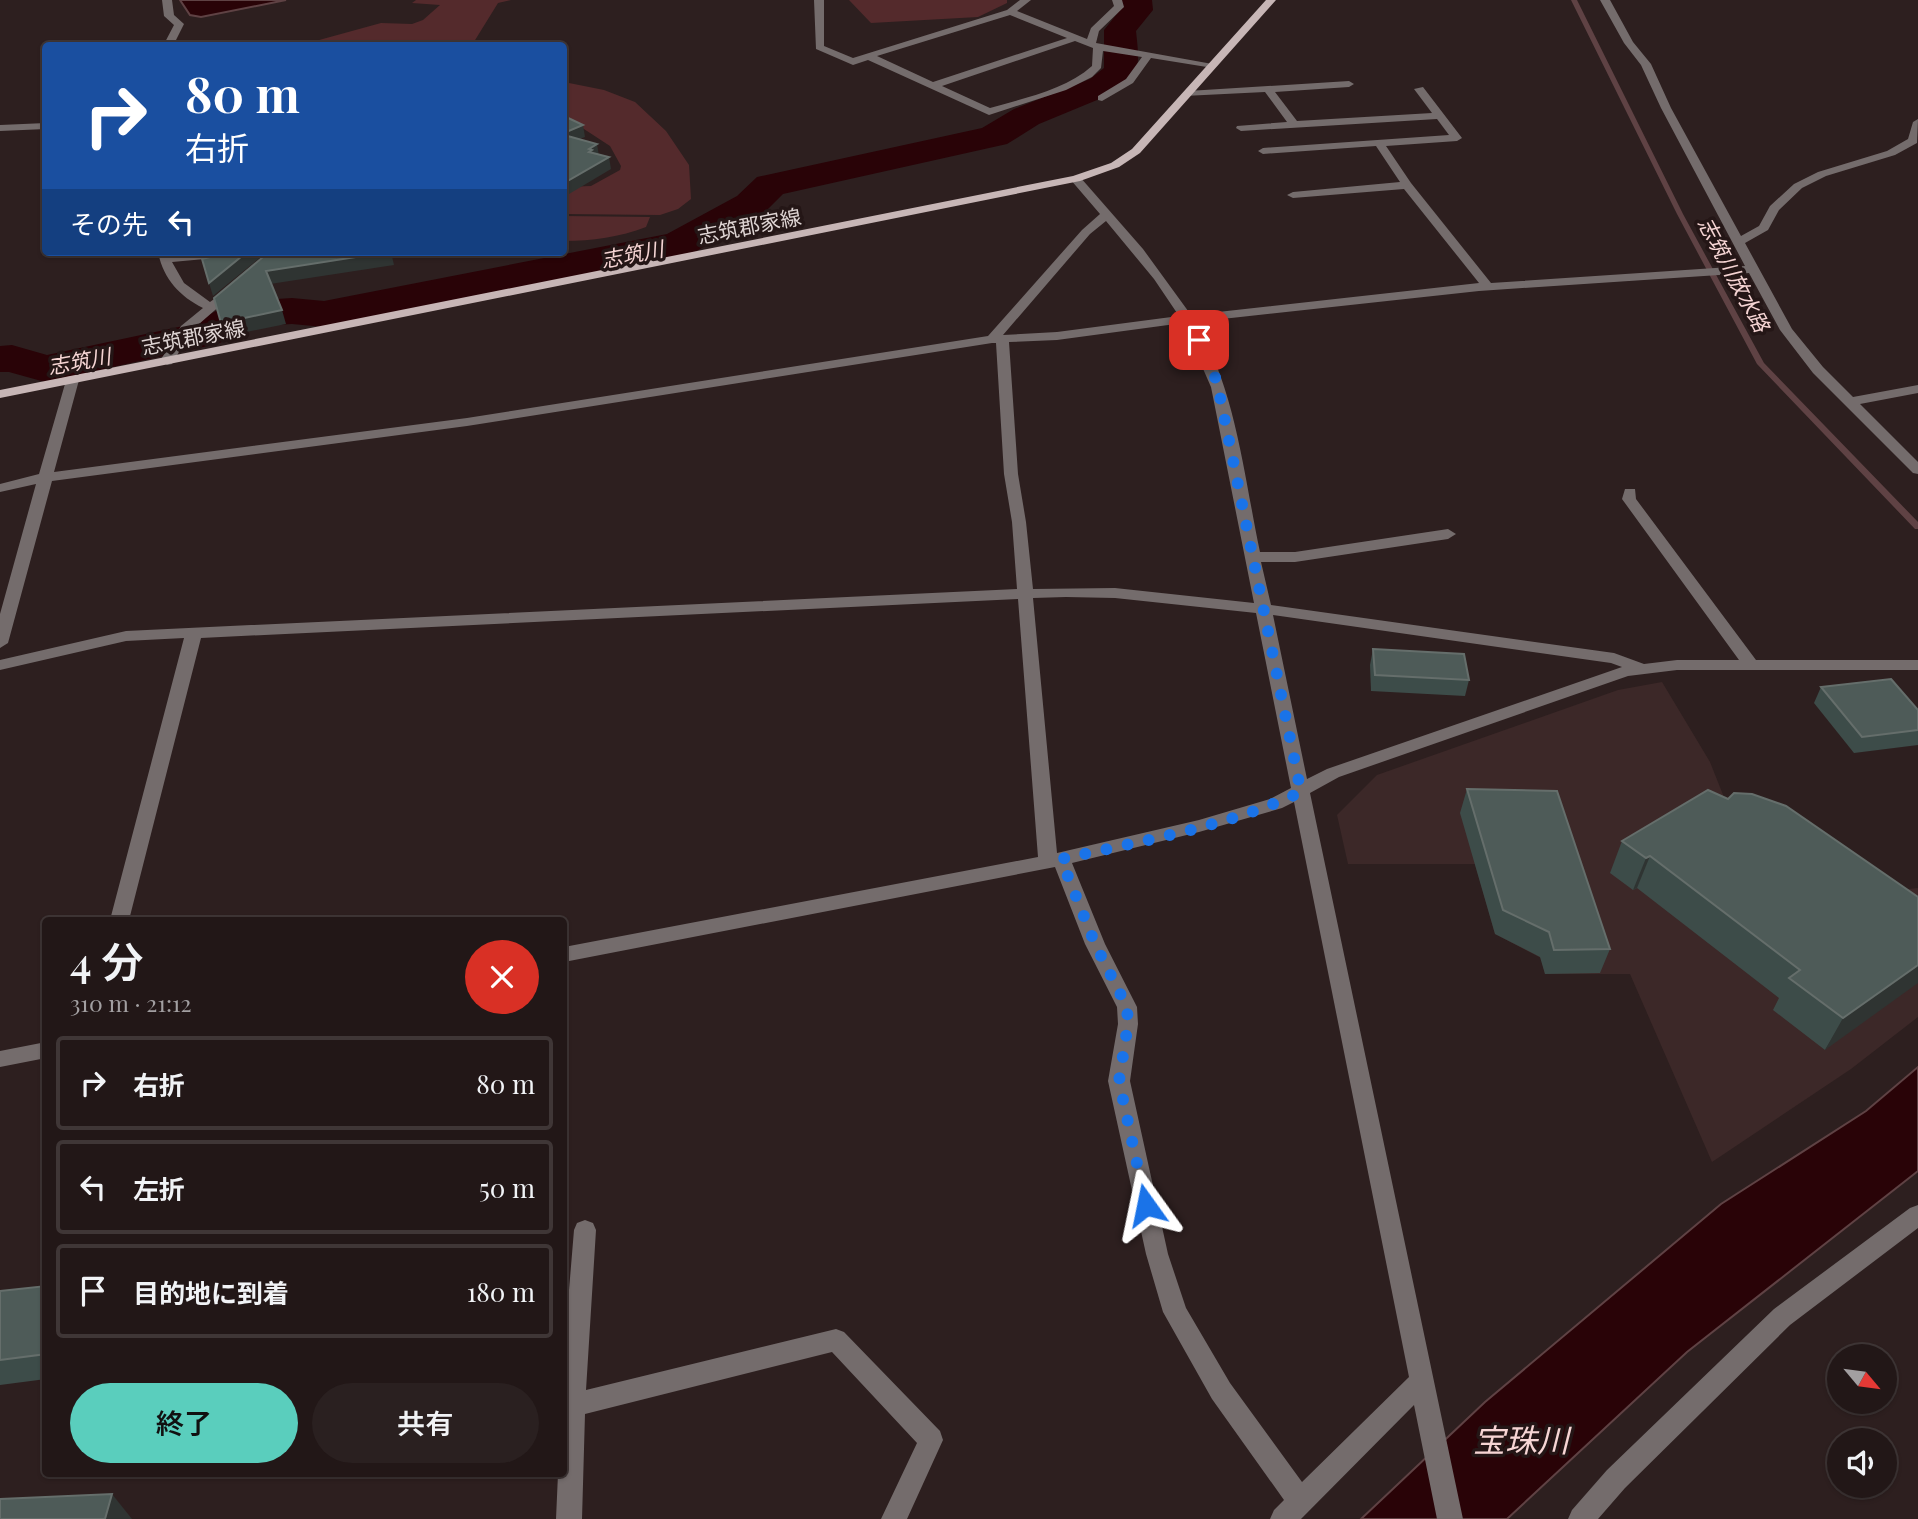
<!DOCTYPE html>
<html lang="ja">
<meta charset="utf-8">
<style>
:root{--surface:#221717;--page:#2a2020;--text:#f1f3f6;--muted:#a29fa1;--line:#3f3636;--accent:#5acebd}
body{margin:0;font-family:"Playfair Display","Noto Sans JP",serif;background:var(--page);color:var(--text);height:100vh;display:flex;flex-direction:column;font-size:26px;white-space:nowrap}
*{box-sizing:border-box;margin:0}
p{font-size:23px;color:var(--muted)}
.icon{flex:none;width:38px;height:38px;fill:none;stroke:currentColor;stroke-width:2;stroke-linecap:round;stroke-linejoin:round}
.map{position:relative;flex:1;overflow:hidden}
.details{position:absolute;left:42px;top:917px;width:525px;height:560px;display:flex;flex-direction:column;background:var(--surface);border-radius:7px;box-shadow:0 2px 5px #0004,0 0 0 2px var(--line)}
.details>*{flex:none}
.guide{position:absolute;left:42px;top:42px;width:525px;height:214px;border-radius:7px;box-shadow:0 2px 5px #0004,0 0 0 2px var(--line);background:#1a4fa0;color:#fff;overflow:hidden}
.needle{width:46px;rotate:119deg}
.buttons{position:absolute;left:1827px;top:1344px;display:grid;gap:14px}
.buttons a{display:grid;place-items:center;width:70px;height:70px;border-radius:50%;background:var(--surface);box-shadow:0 2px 5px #0004,0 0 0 2px var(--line);font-size:35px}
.pin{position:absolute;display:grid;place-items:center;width:60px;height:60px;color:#fff;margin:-30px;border-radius:14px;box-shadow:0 4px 10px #0006}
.me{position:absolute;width:77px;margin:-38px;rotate:348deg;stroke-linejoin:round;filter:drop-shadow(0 0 5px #0008)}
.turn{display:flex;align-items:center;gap:24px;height:147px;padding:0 28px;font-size:32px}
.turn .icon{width:91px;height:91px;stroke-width:2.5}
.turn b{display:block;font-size:49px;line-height:60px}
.then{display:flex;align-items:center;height:66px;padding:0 28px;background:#0003;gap:14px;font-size:26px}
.round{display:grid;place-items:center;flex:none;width:74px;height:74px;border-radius:37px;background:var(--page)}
.summary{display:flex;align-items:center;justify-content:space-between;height:119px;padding:0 28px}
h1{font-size:42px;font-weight:600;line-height:52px}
.action{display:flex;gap:14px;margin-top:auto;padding:14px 28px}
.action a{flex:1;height:80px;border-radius:42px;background:var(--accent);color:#111;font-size:28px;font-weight:600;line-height:80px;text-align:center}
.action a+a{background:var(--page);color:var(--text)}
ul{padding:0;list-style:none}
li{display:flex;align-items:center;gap:21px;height:94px;margin:0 14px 10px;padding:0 14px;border:4px solid var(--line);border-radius:7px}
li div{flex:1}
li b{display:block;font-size:26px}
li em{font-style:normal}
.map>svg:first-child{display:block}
.built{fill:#3c2828}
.green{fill:#542a2c}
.water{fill:#290307;stroke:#5f4244;stroke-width:2}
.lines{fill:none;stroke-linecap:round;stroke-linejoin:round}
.stream{fill:#5f4244;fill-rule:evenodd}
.river{fill:#290307;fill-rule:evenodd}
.path{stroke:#796c6c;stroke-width:3.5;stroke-dasharray:2.5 2.5;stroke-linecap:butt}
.minor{fill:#746c6c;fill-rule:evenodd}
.major{fill:#c7b6b6;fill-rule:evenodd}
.wall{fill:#3d4c49}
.shaded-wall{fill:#2f3432}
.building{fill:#4e5b58;stroke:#656e6b;stroke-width:2}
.route{stroke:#1a73e8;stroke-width:12;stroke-dasharray:0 21.6}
.labels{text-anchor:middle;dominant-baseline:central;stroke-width:7;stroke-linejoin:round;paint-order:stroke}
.far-street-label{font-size:21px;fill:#ded4d3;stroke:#241616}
.far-water-label{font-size:21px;font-style:italic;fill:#f6d5d4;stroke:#241616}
.near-water-label{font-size:32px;font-style:italic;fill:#f6d5d4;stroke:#241616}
</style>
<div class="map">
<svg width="1918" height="1519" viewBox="0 0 1918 1519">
<rect width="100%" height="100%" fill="#2d1f1f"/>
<path class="built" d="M1662,682L1710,762L1735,825L1853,895L1918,888V1017L1851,1069L1712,1162L1630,974H1545L1541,958L1495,934L1475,864H1348L1337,815L1377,775L1618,690Z"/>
<g class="green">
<path d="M416,0H511L498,3L472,45H301L381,23L412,24L423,20L440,5L412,3Z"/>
<path d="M849,0H1007V3L978,17L871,23Z"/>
<path d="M564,82L604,90L635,102L666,131L689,165L691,199L678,209L660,215L564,214V187L591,186L620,170L621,166L610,146L564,116Z"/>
<path d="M564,216L650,217L646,227C620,237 592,241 564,241Z"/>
</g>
<g class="water">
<path d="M180,0H286L201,17L190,15Z"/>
<path d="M1918,1067V1171L1687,1352L1507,1519H1361L1485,1402L1721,1204L1866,1111Z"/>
</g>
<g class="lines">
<path class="stream" d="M1571,0H1577L1683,214L1764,363L1918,522V529H1915L1757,364L1677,214Z"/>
<path class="river" d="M1120,0H1152L1153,10L1136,31C1139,61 1143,75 1114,93L1039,124L1007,144L783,194L765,212L693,253L324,327L292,324L261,326L217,344L45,382L9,372H0V346L12,345L47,355L188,325L216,311L261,300L292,298L324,301L667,234L737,196L757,177L982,128L1014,109L1090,79L1104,68V30L1121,9Z"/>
<path class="path" d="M410,256L413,252"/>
<g class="minor">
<path d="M162,0H172L174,15L184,24L173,46H163L174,25L164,16Z"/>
<path d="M814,0H824V46L853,58L1007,10L1020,0H1031L1017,11L1087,39L1091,28L1114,6L1112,0H1122L1124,7L1099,31L1096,43L1218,65L1213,68L1151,58L1133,83L1102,101L1098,100V96L1126,79L1142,57L1103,51L1101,68L1092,77L1066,90L989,115L868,60L853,65L816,49ZM1010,15L1067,38L933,82L877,56ZM1075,41L1093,48L1092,66C1065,90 1024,98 990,108L942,86Z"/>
<path d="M1600,0H1610L1633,42L1651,64L1671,108L1741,236L1759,226L1770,206L1794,184L1818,172L1887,151L1908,139L1913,122L1918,119L1917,143L1895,155L1826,176L1802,188L1779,210L1768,230L1745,243L1792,329L1823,367L1853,397L1918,385V393L1860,404L1918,462V474L1913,473L1813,373L1780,330L1749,273L1479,291L1195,322C1236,388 1244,477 1260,552H1295L1448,529L1456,534L1448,539L1295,562H1261L1271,605L1614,653L1644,664L1677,660H1739L1622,499L1625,489H1635L1636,499L1756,660H1918V670H1677L1628,676L1339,777L1310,793L1463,1519H1437L1414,1405L1301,1519H1270L1274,1510L1284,1500L1212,1399L1163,1312L1146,1254L1108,1081L1118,1024L1117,1007L1085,944L1055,867L564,962V947L1038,857L1018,599L201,638L129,920H110L184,638L126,641L0,670V660L126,631L1017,589L1012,522L1004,474L996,343H992L467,426L52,481L8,643L0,648V614L36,484L0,492V484L39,474L67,377L72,376L79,380L54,472L467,418L988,336L1082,230L1100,214L1070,179L1076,176L1080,177L1143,249L1191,315L1479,283L1404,189L1293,198L1287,195L1293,192L1400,182L1376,146L1263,154L1258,151L1263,148L1449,135L1437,119L1241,131L1236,128L1237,126L1287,122L1265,92L1184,96V92L1188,91L1349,81L1354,84L1349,87L1275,92L1297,121L1432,113L1414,89L1423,87L1462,138L1457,141L1386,146L1411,183L1491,283L1745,266L1661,108L1641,65L1624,43ZM1106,221L1154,279L1179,316L1057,332L1003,335L1090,234ZM1183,323L1211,387L1254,603L1115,588L1033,589L1026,522L1018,474L1009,342L1057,340ZM1066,597L1115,598L1256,613L1291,788L1270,799L1199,820L1057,853L1033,598ZM1273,615L1611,663L1622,667L1327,769L1307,779ZM1294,802L1409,1377L1302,1482L1230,1383L1186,1308L1168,1254L1130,1081L1138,1024L1137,1007L1105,944L1072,863L1199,832L1282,808Z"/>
<path d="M46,123V129L0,131V125Z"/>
<path d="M158,252H170L171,255L244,252L238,256L172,262L184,283L210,302L232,286L238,290L191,331L172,364L167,365L160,361L181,326L203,308C179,296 163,278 158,252Z"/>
<path d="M445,252H467L468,253L462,257Z"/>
<path d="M46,1042V1058L0,1067V1051Z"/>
<path d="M1918,1205V1228L1790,1325L1625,1488L1598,1519H1568L1572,1510L1607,1470L1774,1309L1910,1208Z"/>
<path d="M585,1220L593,1223L596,1230L586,1390L836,1329L844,1332L940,1431L943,1440L907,1519H881L917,1443L832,1352L585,1414L582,1519H556L558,1474H564V1350L574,1230L577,1223Z"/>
</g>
<path class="major" d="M1266,0H1276L1140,153L1119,167L1080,181L0,398V390L1073,176L1111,163L1132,149Z"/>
</g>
<g class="wall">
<path d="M1373,649L1469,680L1465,696L1371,691L1370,665Z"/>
<path d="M1821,687L1918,710V745L1854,753L1814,703Z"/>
<path d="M1467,789L1610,949L1600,973L1545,974L1540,957L1495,934L1460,813Z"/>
<path d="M1622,841L1918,897L1825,1050L1773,1010L1779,998L1637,888L1633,890L1610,873Z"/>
<path d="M46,1286V1379L0,1385V1291Z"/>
</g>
<g class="shaded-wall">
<path d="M583,125L585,137L564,145V133Z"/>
<path d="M597,144L599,156L591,164L589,149Z"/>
<path d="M609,157L611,169L564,197V183Z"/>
<path d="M247,252H267L213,296L209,283Z"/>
<path d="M391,252L394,265L270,284L266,271Z"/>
<path d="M282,310L286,324L226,336L221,323Z"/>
<path d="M1650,856L1637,888L1633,890L1646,858Z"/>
<path d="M1918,965V983L1825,1050L1843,1018Z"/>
<path d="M112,1494L132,1519H105Z"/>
</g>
<g class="building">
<path d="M564,116L583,125L564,133Z"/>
<path d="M564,135L597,144L589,149L592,150L589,152L609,157L564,183Z"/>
<path d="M213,252H247L209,283L202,259L214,256Z"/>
<path d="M269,252H388L266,271L282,310L221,323L214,298Z"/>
<path d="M1373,649L1464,654L1469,680L1375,675Z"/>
<path d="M1891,679L1918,710V730L1862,737L1821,687Z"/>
<path d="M1467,789L1557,791L1610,949L1554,950L1549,932L1503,910Z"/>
<path d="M1708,790L1728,799L1734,793L1752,794L1786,806L1918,897V965L1843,1018L1789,978L1800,970L1650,856L1646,858L1622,841Z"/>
<path d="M46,1286V1354L0,1360V1291Z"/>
<path d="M112,1494L105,1519H0V1499Z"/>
</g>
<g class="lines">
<path class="route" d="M1146,1205L1119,1081L1128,1024L1127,1007L1095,944L1061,859C1141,841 1226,827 1301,792L1218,387L1210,361L1199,340"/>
</g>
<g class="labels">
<g class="far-street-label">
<text transform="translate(749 225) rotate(-11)">志筑郡家線</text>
<text transform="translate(193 336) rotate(-11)">志筑郡家線</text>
</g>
<g class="far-water-label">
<text transform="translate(632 253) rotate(-11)">志筑川</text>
<text transform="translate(1735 274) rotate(62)">志筑川放水路</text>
<text transform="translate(79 360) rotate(-10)">志筑川</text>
</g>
<g class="near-water-label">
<text x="1521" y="1438">宝珠川</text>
</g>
</g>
</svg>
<div class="buttons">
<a><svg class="needle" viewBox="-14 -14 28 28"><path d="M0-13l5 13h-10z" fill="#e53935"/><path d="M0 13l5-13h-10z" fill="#a29fa1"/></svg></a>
<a><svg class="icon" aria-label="sound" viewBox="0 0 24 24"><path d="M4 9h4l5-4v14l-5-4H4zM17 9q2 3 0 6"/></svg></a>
</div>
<div class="pin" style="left:1199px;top:340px;background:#d93025"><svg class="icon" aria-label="arrive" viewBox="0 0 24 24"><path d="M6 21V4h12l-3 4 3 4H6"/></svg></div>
<svg class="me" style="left:1146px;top:1205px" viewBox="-20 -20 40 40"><path d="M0-17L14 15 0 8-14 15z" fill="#1a73e8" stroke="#fff" stroke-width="4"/></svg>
<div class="guide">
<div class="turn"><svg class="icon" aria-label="right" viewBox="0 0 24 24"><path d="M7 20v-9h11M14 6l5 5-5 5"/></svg><div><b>80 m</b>右折</div></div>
<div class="then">その先<svg class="icon" aria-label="left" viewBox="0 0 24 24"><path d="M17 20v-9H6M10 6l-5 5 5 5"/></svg></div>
</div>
<section class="details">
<div class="summary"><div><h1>4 分</h1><p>310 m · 21:12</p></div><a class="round" style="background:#d93025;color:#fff"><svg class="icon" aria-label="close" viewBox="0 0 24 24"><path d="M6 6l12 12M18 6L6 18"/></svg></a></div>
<ul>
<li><svg class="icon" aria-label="right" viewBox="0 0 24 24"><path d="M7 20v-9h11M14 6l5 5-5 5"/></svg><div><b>右折</b></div><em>80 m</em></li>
<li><svg class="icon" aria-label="left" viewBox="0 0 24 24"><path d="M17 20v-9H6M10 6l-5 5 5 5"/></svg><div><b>左折</b></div><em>50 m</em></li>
<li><svg class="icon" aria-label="arrive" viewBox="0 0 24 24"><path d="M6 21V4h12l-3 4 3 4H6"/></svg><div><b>目的地に到着</b></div><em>180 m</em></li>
</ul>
<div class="action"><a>終了</a><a>共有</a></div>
</section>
</div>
